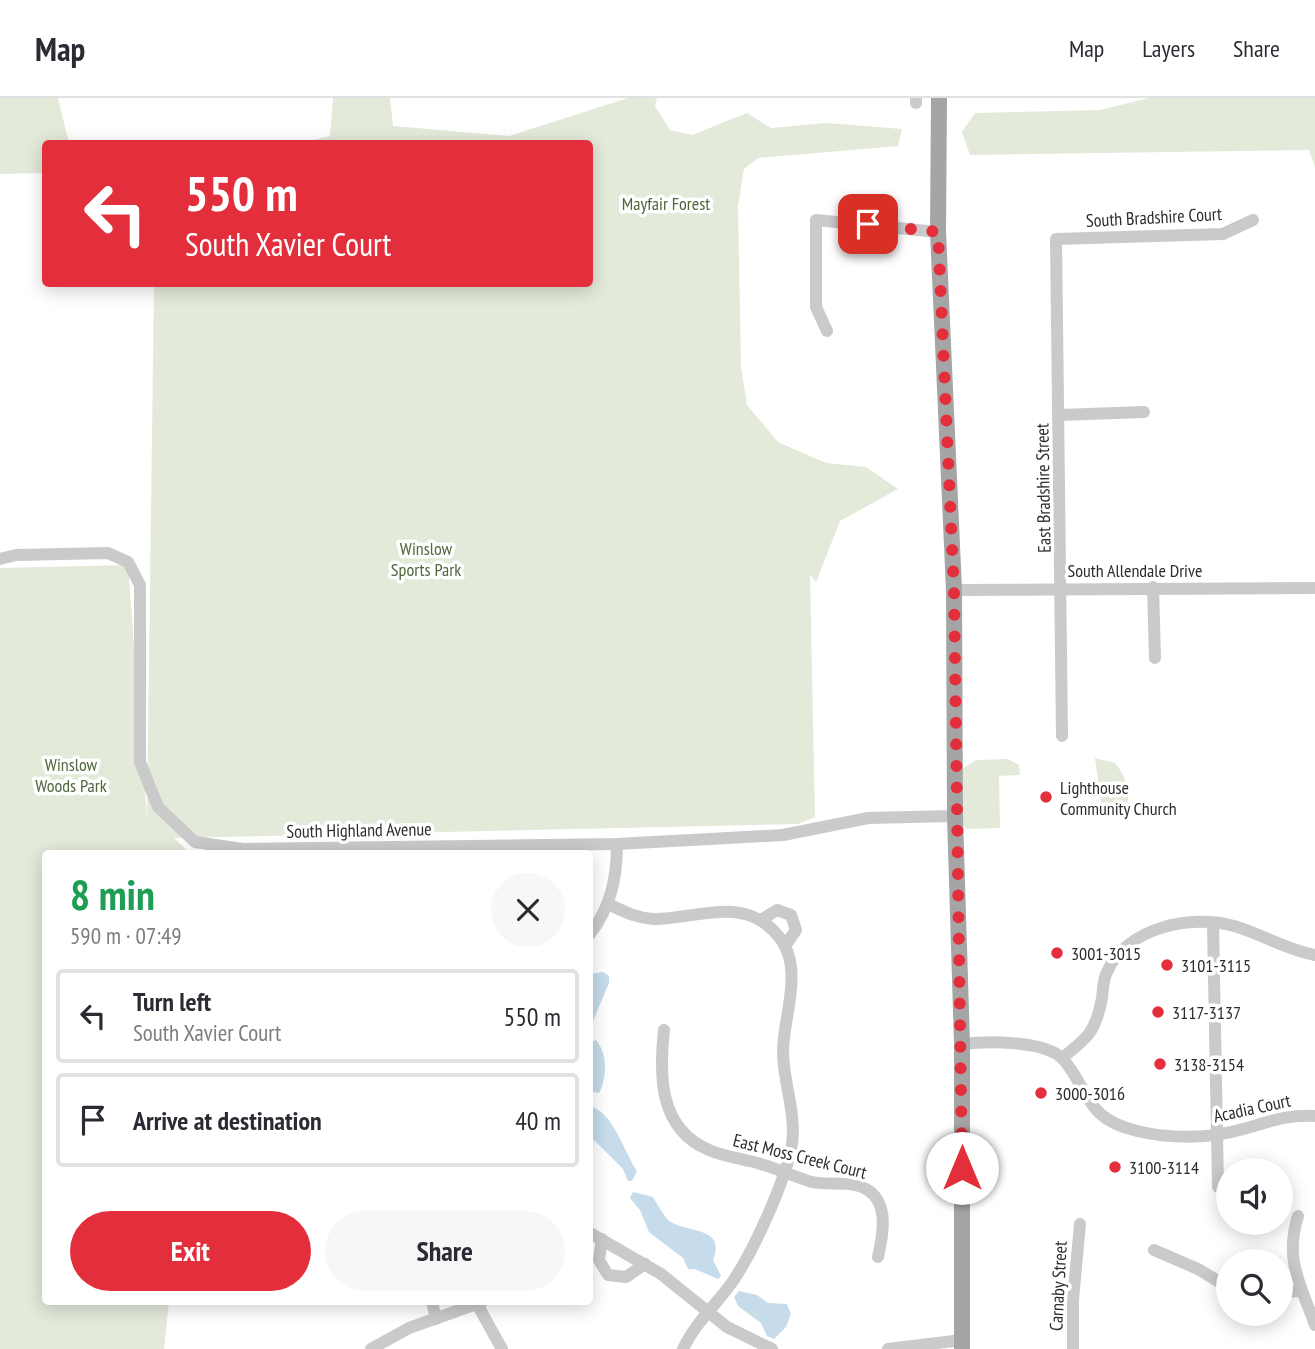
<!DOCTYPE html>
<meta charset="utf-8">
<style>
:root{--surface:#fff;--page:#f7f7f7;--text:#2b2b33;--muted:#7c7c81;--line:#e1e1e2;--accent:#e32f3b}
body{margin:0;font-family:"PT Sans Narrow",sans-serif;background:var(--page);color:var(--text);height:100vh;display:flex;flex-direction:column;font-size:26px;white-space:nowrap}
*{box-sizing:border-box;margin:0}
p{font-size:23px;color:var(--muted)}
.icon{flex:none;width:38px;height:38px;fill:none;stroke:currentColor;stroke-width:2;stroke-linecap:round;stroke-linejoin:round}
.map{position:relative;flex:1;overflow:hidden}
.side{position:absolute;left:42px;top:752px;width:551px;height:455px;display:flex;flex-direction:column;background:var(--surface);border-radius:7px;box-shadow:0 4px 18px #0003}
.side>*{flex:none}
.top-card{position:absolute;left:42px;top:42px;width:551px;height:147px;border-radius:7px;box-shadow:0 4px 18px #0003;background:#e32f3b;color:#fff;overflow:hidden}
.controls{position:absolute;left:1216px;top:1060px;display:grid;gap:14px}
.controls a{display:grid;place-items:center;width:77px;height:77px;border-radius:50%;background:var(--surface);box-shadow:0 4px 18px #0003;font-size:35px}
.pin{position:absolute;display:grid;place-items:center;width:60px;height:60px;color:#fff;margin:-30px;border-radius:14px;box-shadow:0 4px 10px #0006}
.me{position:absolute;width:77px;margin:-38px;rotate:0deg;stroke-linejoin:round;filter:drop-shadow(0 0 5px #0008)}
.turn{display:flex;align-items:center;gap:24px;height:147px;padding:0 28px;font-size:32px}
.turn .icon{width:91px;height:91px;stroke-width:2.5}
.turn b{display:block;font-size:49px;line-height:60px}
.round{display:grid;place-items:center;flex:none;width:74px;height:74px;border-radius:37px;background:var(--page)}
.head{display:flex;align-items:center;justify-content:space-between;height:119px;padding:0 28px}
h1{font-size:42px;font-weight:700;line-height:52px;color:#1e9e55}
.cta{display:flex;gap:14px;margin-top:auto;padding:14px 28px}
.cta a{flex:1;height:80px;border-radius:42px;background:var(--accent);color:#fff;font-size:28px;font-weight:700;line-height:80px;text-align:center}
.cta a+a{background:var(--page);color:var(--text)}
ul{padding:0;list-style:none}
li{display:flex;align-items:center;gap:21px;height:94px;margin:0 14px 10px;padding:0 14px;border:4px solid var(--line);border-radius:7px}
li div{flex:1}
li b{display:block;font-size:26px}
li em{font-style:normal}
header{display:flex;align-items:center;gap:42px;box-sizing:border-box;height:98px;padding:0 35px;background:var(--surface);border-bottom:2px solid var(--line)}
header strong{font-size:33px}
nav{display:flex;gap:38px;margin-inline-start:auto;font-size:24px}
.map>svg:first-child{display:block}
.green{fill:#e3eada}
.water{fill:#c6dcea}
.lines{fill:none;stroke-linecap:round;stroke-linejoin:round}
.minor{stroke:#cacaca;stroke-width:12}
.major{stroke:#a5a5a5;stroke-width:16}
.route{stroke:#e32f3b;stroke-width:12;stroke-dasharray:0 21.6}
.poi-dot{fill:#e32f3b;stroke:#fff;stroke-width:2.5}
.labels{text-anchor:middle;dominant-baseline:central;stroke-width:7;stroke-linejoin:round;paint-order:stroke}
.park-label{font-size:18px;fill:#4f673b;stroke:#fff}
.street-label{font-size:18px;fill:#2d2d2d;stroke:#fff}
.poi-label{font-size:18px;fill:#2d2d2d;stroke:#fff;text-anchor:start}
</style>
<header>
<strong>Map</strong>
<nav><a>Map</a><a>Layers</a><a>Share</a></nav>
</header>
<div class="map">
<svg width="1315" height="1251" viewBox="0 0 1315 1251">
<rect width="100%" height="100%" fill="#fff"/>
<g class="green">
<path d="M0,0H58L68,41L75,45L46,46L45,75L0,76Z"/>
<path d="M333,0H390L393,28L509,38L628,0H657L655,8L670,32L692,37L747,15L771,30L827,25L902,31L898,48L758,60L744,71L738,108L741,270L747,307L778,344L826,365L866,369L898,391L840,423L816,484L810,477L815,719L798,726L174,740L191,756H46V1204H169L164,1251H0V470L128,467L147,718L154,186H590V46L301,45L330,38Z"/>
<path d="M1149,0H1315V69L1309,52L970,57L962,34L975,15L1100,12Z"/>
<path d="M1095,660L1115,665C1125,677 1135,699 1123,713L1102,711Z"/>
<path d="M1008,661L1019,667L1020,677L999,678L1000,730L966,731L963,726L962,671L976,662Z"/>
</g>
<g class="water">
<path d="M603,874L609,878V885L590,930V876Z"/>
<path d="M596,942C608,956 607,980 599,995L590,993V950L591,944Z"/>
<path d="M590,1008C614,1015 624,1054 637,1073L632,1083H628L623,1071L590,1038Z"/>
<path d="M633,1094L653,1099C655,1103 666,1120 668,1122C685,1136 727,1127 713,1162L721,1178L718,1181L695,1171H688L683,1160L649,1134L640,1112L630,1100Z"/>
<path d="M739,1193L757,1197L768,1205L787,1206L791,1216L786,1229L774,1241L767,1238L761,1225L738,1208L734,1199Z"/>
</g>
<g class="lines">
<g class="minor">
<path d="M916,5V0"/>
<path d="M827,233L816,209V122L938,134"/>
<path d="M1060,317L1144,314"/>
<path d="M0,461L16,457L108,455L128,464L140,487V664L158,709L195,744L243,751L617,746L783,737L868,720L955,718"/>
<path d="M1153,489L1155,560"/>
<path d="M954,492L1315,490"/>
<path d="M1062,638L1056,141L1223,136L1253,122"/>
<path d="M608,806C623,813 636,820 653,821C688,822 731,802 763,824C806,853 789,897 784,940C779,976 797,1010 792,1046C786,1082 754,1152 733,1183C717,1206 695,1225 683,1251"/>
<path d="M761,822L777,812L791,817L796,832L785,848"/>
<path d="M1213,825L1218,1089"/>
<path d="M590,836C611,809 617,779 617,746"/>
<path d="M664,932C659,978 659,1031 709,1052C725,1059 744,1061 761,1066C778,1071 795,1079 812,1084C826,1087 841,1084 855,1087C891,1095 884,1133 878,1159"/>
<path d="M962,946C987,943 1047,942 1064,962C1091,996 1086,1021 1137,1033C1170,1041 1210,1041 1243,1031C1268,1024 1288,1016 1315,1018"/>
<path d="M1062,960C1088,940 1096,933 1102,900C1103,892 1103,881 1107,874C1127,829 1191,816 1234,828C1262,836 1286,852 1315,857"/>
<path d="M1298,1118C1284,1162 1301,1187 1315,1227"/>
<path d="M590,1135L661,1176L727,1229L772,1251"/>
<path d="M602,1141L599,1162L608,1177L626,1179L645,1166"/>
<path d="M1154,1152L1198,1171L1228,1189"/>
<path d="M1281,1194L1300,1193"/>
<path d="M432,1204L436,1221"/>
<path d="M477,1206L502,1251"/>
<path d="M371,1251L409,1230L482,1204"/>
<path d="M888,1251L962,1242"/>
<path d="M1073,1251V1202L1080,1126"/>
</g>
<path class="major" d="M939,0L938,134L954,492L955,718L962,946V1251"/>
</g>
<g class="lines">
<path class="route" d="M868,126L938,134L954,492L962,1070"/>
</g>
<g class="poi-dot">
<circle cx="1046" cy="699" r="7"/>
<circle cx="1057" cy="855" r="7"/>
<circle cx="1167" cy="867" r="7"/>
<circle cx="1158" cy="914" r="7"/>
<circle cx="1160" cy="966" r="7"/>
<circle cx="1041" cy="995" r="7"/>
<circle cx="1115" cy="1069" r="7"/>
</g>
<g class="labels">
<g class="park-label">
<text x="666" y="105">Mayfair Forest</text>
<text x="426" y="450">Winslow<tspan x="426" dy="21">Sports Park</tspan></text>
<text x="71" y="666">Winslow<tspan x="71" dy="21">Woods Park</tspan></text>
</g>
<g class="street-label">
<text transform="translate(1154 119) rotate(-3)">South Bradshire Court</text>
<text transform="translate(1043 390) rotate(-91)">East Bradshire Street</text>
<text x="1135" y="472">South Allendale Drive</text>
<text transform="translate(359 732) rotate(-1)">South Highland Avenue</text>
<text transform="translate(1252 1010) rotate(-12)">Acadia Court</text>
<text transform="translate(800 1058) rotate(14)">East Moss Creek Court</text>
<text transform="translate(1058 1188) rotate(-87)">Carnaby Street</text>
</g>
<g class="poi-label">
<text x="1060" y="689">Lighthouse<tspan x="1060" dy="21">Community Church</tspan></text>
<text x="1071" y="855">3001-3015</text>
<text x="1181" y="867">3101-3115</text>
<text x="1172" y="914">3117-3137</text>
<text x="1174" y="966">3138-3154</text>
<text x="1055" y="995">3000-3016</text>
<text x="1129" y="1069">3100-3114</text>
</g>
</g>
</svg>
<div class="controls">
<a><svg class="icon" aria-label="sound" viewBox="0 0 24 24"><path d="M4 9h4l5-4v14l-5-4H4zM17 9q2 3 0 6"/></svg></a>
<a><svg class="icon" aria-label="search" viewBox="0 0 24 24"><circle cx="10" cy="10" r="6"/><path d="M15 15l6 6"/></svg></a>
</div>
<div class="pin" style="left:868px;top:126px;background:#d93025"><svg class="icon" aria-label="arrive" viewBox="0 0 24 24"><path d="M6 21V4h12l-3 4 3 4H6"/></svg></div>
<svg class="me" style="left:962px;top:1070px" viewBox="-20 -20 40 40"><circle r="19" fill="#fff"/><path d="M0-13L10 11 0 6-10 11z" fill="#e32f3b"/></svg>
<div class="top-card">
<div class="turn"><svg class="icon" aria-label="left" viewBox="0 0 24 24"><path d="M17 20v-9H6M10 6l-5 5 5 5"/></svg><div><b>550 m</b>South Xavier Court</div></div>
</div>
<section class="side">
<div class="head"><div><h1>8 min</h1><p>590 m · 07:49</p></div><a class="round"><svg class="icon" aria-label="close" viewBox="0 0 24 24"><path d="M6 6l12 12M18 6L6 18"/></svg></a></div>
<ul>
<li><svg class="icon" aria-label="left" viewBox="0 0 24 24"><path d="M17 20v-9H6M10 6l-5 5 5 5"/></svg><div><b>Turn left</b><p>South Xavier Court</p></div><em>550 m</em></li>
<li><svg class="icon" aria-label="arrive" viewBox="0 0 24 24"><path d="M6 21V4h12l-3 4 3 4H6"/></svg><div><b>Arrive at destination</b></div><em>40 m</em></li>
</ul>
<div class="cta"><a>Exit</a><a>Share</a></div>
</section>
</div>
